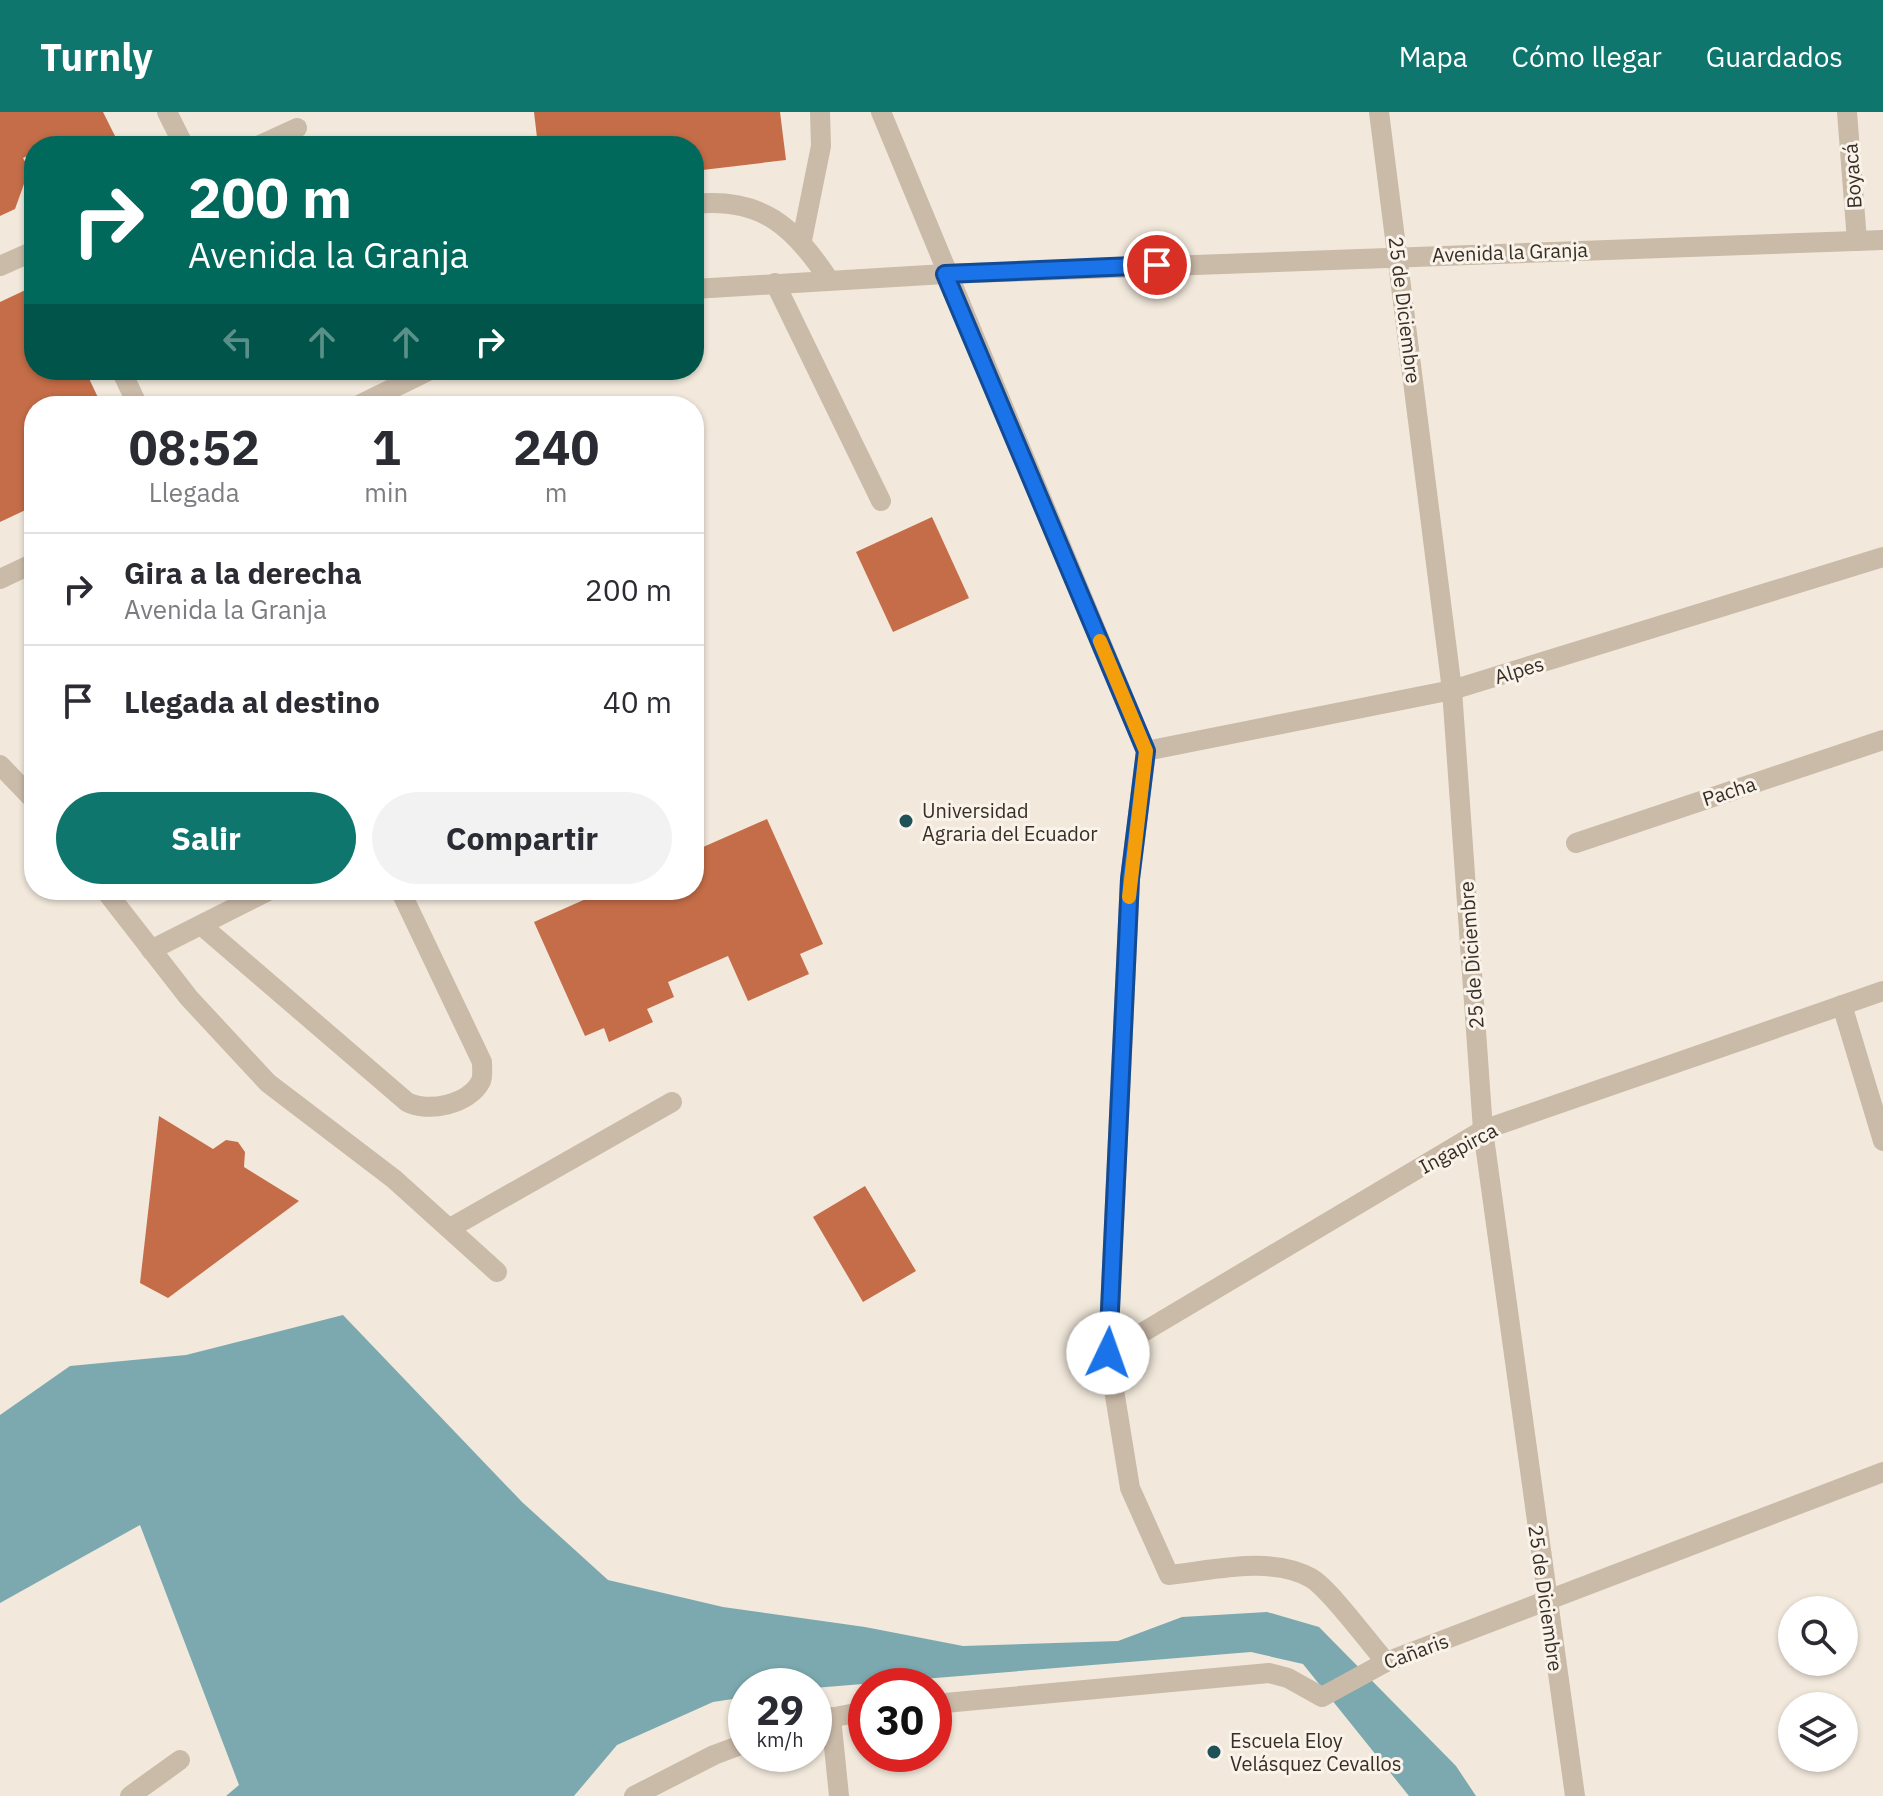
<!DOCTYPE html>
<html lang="es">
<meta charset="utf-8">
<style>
:root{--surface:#fff;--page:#f2f2f3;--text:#2b2b33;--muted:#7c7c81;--line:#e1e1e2;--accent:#0f766e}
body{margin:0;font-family:"IBM Plex Sans",sans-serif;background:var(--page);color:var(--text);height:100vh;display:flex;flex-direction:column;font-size:30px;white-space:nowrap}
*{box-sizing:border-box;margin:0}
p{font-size:26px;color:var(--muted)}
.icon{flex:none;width:44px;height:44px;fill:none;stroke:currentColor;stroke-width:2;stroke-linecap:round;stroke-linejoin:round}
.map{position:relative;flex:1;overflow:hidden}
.side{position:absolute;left:24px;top:284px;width:680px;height:504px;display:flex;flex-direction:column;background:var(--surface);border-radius:32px;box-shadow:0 2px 6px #0004}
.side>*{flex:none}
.banner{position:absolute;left:24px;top:24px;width:680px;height:244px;border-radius:32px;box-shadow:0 2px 6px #0004;background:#00695c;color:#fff;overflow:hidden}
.buttons{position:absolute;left:1778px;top:1484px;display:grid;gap:16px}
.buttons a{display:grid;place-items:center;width:80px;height:80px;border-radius:50%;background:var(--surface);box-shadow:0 2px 6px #0004;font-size:40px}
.speed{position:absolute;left:728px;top:1556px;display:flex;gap:16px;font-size:40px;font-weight:700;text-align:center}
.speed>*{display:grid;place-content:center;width:104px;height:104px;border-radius:50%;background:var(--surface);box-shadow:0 2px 6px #0004;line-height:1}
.speed small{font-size:20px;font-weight:400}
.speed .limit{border:12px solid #d22;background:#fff;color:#111}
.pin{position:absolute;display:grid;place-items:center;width:68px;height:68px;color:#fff;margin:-34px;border:4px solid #fff;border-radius:50%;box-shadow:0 2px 8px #0007}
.me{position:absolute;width:88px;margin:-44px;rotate:3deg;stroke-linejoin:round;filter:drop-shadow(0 0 6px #0008)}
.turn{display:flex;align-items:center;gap:28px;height:168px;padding:0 32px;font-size:36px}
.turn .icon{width:104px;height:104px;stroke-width:2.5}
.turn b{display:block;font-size:56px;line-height:68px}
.lanes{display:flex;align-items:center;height:76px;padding:0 32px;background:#0003;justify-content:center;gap:40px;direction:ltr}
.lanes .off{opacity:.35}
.eta{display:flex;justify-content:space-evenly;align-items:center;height:136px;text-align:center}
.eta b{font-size:48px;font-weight:800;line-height:56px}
.cta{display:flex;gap:16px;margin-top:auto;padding:16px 32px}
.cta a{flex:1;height:92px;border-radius:48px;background:var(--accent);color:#fff;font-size:32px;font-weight:800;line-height:92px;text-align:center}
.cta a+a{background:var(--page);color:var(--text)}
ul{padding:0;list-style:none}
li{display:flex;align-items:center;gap:24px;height:112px;padding:0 32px;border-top:2px solid var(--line)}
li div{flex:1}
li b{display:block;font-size:30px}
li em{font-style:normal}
header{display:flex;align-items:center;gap:48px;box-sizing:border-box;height:112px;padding:0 40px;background:var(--accent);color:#fff}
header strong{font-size:38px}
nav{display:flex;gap:44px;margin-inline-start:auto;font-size:28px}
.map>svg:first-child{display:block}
.water{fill:#7ba9af}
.building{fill:#c46d48}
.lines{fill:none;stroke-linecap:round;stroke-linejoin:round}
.minor{stroke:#cabaa8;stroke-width:20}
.route-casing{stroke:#114b97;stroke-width:20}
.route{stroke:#1a73e8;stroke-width:14}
.slow{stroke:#f59e0b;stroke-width:14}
.poi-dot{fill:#1e5158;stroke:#f9f3e9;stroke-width:3}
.labels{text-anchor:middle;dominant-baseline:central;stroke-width:6;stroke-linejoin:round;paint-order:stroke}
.street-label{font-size:20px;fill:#372e28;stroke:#f9f3e9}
.poi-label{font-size:20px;fill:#372e28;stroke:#f9f3e9;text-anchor:start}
</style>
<header>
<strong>Turnly</strong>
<nav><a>Mapa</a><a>Cómo llegar</a><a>Guardados</a></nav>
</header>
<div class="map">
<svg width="1883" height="1684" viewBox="0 0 1883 1684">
<rect width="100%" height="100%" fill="#f2e9dc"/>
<path class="water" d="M343,1203L522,1390L608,1468L723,1495L865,1515L963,1534L1118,1529L1182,1505L1267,1500L1319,1515L1456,1654L1476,1684H1409L1303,1552L1251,1540L814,1576L746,1574V1585L713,1590L617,1633L574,1684H226L239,1673L140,1413L0,1491V1303L70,1254L186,1243Z"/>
<g class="building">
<path d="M0,0H103L120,34H66L63,27L48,34H34V41L23,46L34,66L24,72L15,97L0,104Z"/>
<path d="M534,0H780L786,48L694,59V34H538Z"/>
<path d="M34,174V258H85L102,294H34V394L0,410V190Z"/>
<path d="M932,405L969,486L893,520L856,440Z"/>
<path d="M767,707L823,832L800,842L809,862L748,889L728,844L668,870L674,885L647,897L653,910L609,930L604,916L585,924L534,810L606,778H694V739Z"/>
<path d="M159,1004L213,1037L226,1028L238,1030L245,1040L244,1055L299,1089L168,1186L140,1171Z"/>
<path d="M865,1074L916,1159L863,1190L813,1105Z"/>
</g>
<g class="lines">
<g class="minor">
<path d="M167,0L184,34"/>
<path d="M881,0L1146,639L1130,767L1108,1241L1130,1376L1169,1463C1211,1459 1271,1443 1311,1466C1330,1477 1369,1531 1386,1550"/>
<path d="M1379,0L1452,578L1483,1018L1575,1684"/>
<path d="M1847,0L1857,129"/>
<path d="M258,34L297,16"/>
<path d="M694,92C762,85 794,115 829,168"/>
<path d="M802,128L821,34L820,0"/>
<path d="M0,154L34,139"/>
<path d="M775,171L881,389"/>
<path d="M694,177L945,162L1883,128"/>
<path d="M121,258L138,294"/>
<path d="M357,294L430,258"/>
<path d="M0,467L34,451"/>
<path d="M1146,639L1452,578L1883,445"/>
<path d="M0,653L34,688"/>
<path d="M1576,731L1883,628"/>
<path d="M105,778L189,886L268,971L394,1067L497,1160"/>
<path d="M201,813L407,990C427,1001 469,993 481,969C483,964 482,956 482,950L400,778"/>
<path d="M151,838L270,778"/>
<path d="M1842,893L1883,1029"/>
<path d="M452,1115L672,990"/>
<path d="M1108,1241L1483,1018L1883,879"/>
<path d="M934,1592L1269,1561L1288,1566L1322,1585L1386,1550L1883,1360"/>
<path d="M831,1605L839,1684"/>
<path d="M814,1609L866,1599"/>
<path d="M130,1684L180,1648"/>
<path d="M634,1684L714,1643L746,1631"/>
</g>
</g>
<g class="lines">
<g class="route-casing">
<path id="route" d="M1108,1241L1130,767L1146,639L945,162L1157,153"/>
</g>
<use href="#route" class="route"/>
<path class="slow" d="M1100,529L1146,639L1129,785"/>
</g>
<g class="poi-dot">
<circle cx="906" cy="709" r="8"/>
<circle cx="1214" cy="1640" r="8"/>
</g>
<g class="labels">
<g class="street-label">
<text transform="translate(1852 64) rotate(-94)">Boyacá</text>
<text transform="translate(1510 140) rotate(-2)">Avenida la Granja</text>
<text transform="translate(1405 198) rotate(83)">25 de Diciembre</text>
<text transform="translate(1519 558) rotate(-17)">Alpes</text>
<text transform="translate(1729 679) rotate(-18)">Pacha</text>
<text transform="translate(1471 843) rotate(-94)">25 de Diciembre</text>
<text transform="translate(1458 1036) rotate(-28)">Ingapirca</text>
<text transform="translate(1546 1486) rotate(82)">25 de Diciembre</text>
<text transform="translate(1416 1539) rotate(-20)">Cañaris</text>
</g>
<g class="poi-label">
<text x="922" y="698">Universidad<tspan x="922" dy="23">Agraria del Ecuador</tspan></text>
<text x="1230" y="1628">Escuela Eloy<tspan x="1230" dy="23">Velásquez Cevallos</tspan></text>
</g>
</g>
</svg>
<div class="buttons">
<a><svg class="icon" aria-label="search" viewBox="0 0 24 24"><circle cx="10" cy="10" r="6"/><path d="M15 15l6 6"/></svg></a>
<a><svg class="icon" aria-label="layers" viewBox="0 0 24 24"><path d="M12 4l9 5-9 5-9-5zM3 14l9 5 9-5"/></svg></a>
</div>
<div class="speed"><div>29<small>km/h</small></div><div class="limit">30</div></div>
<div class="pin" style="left:1157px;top:153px;background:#d93025"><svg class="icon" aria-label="arrive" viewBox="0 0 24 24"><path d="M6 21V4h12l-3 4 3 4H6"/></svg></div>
<svg class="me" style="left:1108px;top:1241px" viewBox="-20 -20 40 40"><circle r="19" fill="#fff"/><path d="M0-13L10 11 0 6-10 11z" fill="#1a73e8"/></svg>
<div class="banner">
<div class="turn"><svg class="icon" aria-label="right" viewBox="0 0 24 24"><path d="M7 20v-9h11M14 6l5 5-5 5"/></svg><div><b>200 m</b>Avenida la Granja</div></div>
<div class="lanes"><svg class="icon off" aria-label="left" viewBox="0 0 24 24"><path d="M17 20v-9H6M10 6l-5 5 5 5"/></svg><svg class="icon off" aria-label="ahead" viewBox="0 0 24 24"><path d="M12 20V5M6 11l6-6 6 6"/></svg><svg class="icon off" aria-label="ahead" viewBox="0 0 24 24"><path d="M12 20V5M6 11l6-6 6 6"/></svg><svg class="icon" aria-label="right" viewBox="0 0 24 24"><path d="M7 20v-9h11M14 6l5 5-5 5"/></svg></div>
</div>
<section class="side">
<div class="eta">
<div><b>08:52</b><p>Llegada</p></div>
<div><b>1</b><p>min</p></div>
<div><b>240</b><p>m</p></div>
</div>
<ul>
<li><svg class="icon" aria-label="right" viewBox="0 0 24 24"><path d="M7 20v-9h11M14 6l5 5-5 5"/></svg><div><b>Gira a la derecha</b><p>Avenida la Granja</p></div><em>200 m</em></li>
<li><svg class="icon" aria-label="arrive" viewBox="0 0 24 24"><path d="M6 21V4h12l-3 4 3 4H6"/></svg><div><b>Llegada al destino</b></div><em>40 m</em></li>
</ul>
<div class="cta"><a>Salir</a><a>Compartir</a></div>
</section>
</div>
